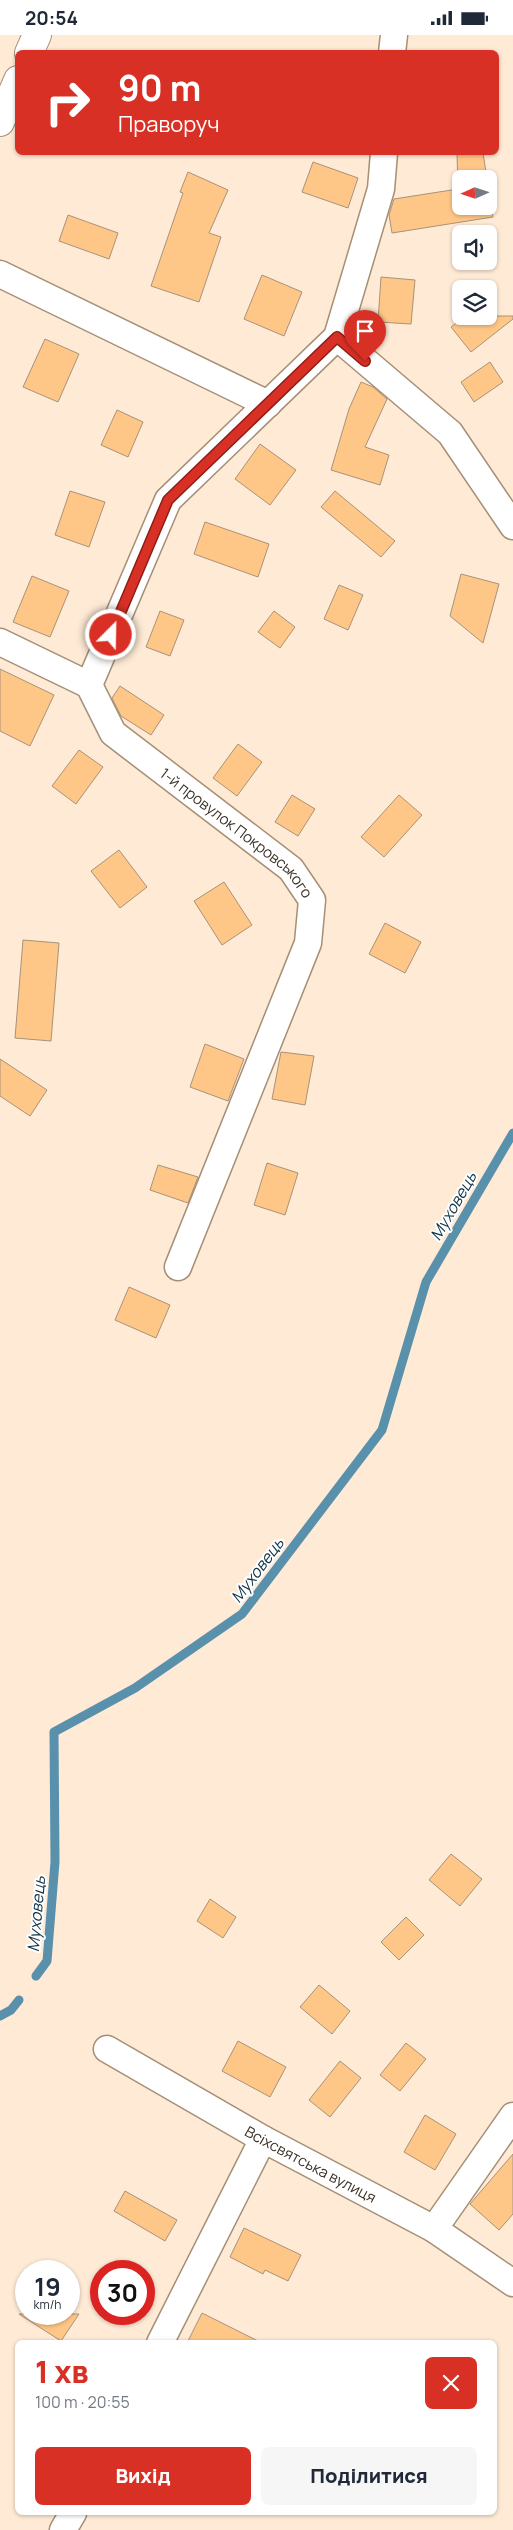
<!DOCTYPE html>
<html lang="uk">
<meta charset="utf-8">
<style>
:root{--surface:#fff;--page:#f6f6f7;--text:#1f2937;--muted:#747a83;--accent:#d93025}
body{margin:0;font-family:Manrope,sans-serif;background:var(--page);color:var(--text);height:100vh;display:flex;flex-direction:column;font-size:19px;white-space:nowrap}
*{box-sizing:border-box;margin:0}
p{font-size:16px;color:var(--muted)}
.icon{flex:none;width:28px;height:28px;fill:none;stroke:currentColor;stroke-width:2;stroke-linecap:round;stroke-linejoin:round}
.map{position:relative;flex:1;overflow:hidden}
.drawer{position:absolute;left:15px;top:2305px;width:482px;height:175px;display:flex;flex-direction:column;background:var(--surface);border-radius:8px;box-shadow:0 1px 4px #0004}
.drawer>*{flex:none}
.top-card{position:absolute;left:15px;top:15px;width:484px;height:105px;border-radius:8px;box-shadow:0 1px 4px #0004;background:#d93025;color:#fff;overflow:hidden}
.needle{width:32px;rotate:267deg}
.controls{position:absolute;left:452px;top:135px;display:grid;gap:10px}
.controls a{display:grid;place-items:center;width:45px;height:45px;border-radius:8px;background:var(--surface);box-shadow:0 1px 4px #0004;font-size:25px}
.speed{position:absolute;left:15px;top:2225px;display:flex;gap:10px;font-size:25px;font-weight:700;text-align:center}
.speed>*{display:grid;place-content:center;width:65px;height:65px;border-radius:50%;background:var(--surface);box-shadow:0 1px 4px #0004;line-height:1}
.speed small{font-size:12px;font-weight:400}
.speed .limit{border:8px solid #d22;background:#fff;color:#111}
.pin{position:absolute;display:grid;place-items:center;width:42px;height:42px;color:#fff;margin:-51px -21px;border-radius:50% 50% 50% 0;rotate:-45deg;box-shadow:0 0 5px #0007}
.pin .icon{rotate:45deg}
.me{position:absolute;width:55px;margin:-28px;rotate:23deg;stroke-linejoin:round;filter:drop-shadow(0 0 4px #0008)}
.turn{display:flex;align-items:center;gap:18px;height:105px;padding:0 20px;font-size:22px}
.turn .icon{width:65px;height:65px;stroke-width:2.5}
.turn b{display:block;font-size:35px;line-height:42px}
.round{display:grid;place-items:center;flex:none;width:52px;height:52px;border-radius:8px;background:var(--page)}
.summary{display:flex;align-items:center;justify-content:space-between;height:85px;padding:0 20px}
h1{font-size:30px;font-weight:800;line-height:38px;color:var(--accent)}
.button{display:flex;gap:10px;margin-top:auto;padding:10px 20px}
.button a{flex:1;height:58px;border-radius:8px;background:var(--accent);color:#fff;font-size:20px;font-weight:800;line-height:58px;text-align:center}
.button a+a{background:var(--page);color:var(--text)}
.status{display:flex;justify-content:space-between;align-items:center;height:35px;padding:0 25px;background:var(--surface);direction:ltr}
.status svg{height:14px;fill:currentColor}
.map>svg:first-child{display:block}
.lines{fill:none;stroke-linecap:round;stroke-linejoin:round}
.stream{stroke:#5990ac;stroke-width:9}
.building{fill:#ffc787;stroke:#a9927a}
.minor-casing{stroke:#a58f76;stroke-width:29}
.primary-casing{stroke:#a58f76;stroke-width:30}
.minor{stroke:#fff;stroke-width:26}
.primary{stroke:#fff;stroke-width:28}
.route-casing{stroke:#8d1f18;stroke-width:12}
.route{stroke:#d93025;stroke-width:9}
.labels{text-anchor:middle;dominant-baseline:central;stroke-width:4;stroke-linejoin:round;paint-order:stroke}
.street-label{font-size:15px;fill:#3c3228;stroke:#fff}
.water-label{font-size:16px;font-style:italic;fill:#0d3245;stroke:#fff}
</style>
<div class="status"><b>20:54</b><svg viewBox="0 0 49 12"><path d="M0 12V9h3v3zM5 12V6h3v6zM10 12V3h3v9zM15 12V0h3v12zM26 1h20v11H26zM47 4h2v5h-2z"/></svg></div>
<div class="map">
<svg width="513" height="2495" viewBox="0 0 513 2495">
<rect width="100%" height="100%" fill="#feead5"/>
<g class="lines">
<g class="stream">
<path d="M36,1941L47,1926L55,1827L54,1697L135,1653L242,1579L382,1395L426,1247L513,1098"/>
<path d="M0,1981L11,1975L19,1965"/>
</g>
</g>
<g class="building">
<path d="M457,118H483L487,144H461V171H489V153L493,182L392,198L389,180L394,164L458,154Z"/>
<path d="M313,127L358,143L348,173L302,157Z"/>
<path d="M188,137L228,155L209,198L221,202L199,267L151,251L183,158L180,157Z"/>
<path d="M68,180L118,198L109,224L59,206Z"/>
<path d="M262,240L302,257L284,301L244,284Z"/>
<path d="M381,242L415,245L411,289L378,287Z"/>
<path d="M465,281H513V284L471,317L451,292Z"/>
<path d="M45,304L79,319L58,367L23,352Z"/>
<path d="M490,327L503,347L474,367L461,347Z"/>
<path d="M361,347L373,352L387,364L365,412L389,420L380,450L331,435L349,374Z"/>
<path d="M117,375L143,387L128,422L101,410Z"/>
<path d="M260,409L296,435L270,470L235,444Z"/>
<path d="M70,456L105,467L89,512L55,500Z"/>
<path d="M335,456L395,506L381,522L321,472Z"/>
<path d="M205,487L269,509L258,542L194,519Z"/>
<path d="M461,539L499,549L483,608L450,581Z"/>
<path d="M32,541L69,556L50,602L13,587Z"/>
<path d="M339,550L363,560L348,595L324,584Z"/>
<path d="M160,576L184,585L170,621L146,612Z"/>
<path d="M274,576L295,592L280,613L258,597Z"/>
<path d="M0,634L54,660L30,711L0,696Z"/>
<path d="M120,651L164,680L151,700L121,681L112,663Z"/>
<path d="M238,709L262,727L237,761L213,743Z"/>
<path d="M79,715L103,732L76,769L52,751Z"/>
<path d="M292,760L315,774L298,801L275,787Z"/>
<path d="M399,760L422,780L384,822L361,802Z"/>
<path d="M119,815L147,852L120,873L91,836Z"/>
<path d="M224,847L252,890L222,910L194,866Z"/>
<path d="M385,888L421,907L405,938L369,919Z"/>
<path d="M23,905L59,908L51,1006L15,1003Z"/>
<path d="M205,1009L244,1024L228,1066L190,1052Z"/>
<path d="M281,1017L314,1021L305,1070L272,1064Z"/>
<path d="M0,1024L47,1055L30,1081L0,1061Z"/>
<path d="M267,1128L298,1138L285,1180L254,1170Z"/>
<path d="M158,1130L198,1142L188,1168L150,1155Z"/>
<path d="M129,1252L170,1270L156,1303L115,1285Z"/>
<path d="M451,1819L482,1844L460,1871L429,1845Z"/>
<path d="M210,1864L236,1882L223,1903L197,1886Z"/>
<path d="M406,1882L424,1900L399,1925L381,1907Z"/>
<path d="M319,1950L350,1976L332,1999L300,1972Z"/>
<path d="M238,2006L286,2032L270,2062L222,2036Z"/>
<path d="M406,2008L426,2024L400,2056L380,2040Z"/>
<path d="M340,2026L361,2043L330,2082L309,2065Z"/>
<path d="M425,2080L456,2099L435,2135L404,2117Z"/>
<path d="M513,2119V2179L499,2195L470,2169Z"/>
<path d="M125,2156L177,2185L165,2206L114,2176Z"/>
<path d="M244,2193L301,2220L288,2246L265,2235L263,2239L230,2222Z"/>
<path d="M202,2278L262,2308H187Z"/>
<path d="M19,2279H79L61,2306Z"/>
</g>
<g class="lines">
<g class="minor-casing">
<g id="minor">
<path d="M392,18L394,0"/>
<path d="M0,239L268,369"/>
<path d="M337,302L450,398L513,491"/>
<path id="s1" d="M0,607L89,650L113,698L291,834L312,865L308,908L178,1232"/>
<path d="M89,650L168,465L337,302L381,154L384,118"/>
<path id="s2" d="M107,2014L263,2104L434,2194L513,2248"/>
<path d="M434,2194L513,2081"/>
<path d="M160,2308L263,2104"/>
<path d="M63,2495L73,2478"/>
</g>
</g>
<g class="primary-casing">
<g id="primary">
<path d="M29,18L37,0"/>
<path d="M0,87L18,45"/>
</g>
</g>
<use href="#minor" class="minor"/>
<use href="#primary" class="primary"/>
</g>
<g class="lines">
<g class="route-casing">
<path id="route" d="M111,600L168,465L337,302L365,326"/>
</g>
<use href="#route" class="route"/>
</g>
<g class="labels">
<g class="street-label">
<text stroke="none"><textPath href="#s1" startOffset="312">1-й провулок Покровського</textPath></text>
<text stroke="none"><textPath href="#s2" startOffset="234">Всіхсвятська вулиця</textPath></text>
</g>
<g class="water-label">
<text transform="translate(453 1171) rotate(-60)">Муховець</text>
<text transform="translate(257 1535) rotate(-53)">Муховець</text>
<text transform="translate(36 1879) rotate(-85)">Муховець</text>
</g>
</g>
</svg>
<div class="controls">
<a><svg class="needle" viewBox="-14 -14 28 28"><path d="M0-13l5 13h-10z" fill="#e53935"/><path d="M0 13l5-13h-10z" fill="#747a83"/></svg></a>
<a><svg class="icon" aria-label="sound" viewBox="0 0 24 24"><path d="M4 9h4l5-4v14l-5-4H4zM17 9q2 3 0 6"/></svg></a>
<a><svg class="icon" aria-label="layers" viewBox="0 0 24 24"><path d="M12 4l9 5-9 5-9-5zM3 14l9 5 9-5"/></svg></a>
</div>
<div class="speed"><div>19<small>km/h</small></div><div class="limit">30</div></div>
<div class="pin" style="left:365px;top:326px;background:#d93025"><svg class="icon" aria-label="arrive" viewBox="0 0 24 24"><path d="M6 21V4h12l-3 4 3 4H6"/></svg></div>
<svg class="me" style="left:111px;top:600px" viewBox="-20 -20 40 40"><circle r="17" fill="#d93025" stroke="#fff" stroke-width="3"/><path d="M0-11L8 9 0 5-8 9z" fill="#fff"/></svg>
<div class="top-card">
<div class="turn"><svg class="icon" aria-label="right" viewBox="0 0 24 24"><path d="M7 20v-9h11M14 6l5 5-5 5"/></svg><div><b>90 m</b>Праворуч</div></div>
</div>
<section class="drawer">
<div class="summary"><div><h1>1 хв</h1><p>100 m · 20:55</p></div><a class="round" style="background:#d93025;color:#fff"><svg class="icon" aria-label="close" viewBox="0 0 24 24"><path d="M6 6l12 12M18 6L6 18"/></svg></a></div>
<div class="button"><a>Вихід</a><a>Поділитися</a></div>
</section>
</div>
